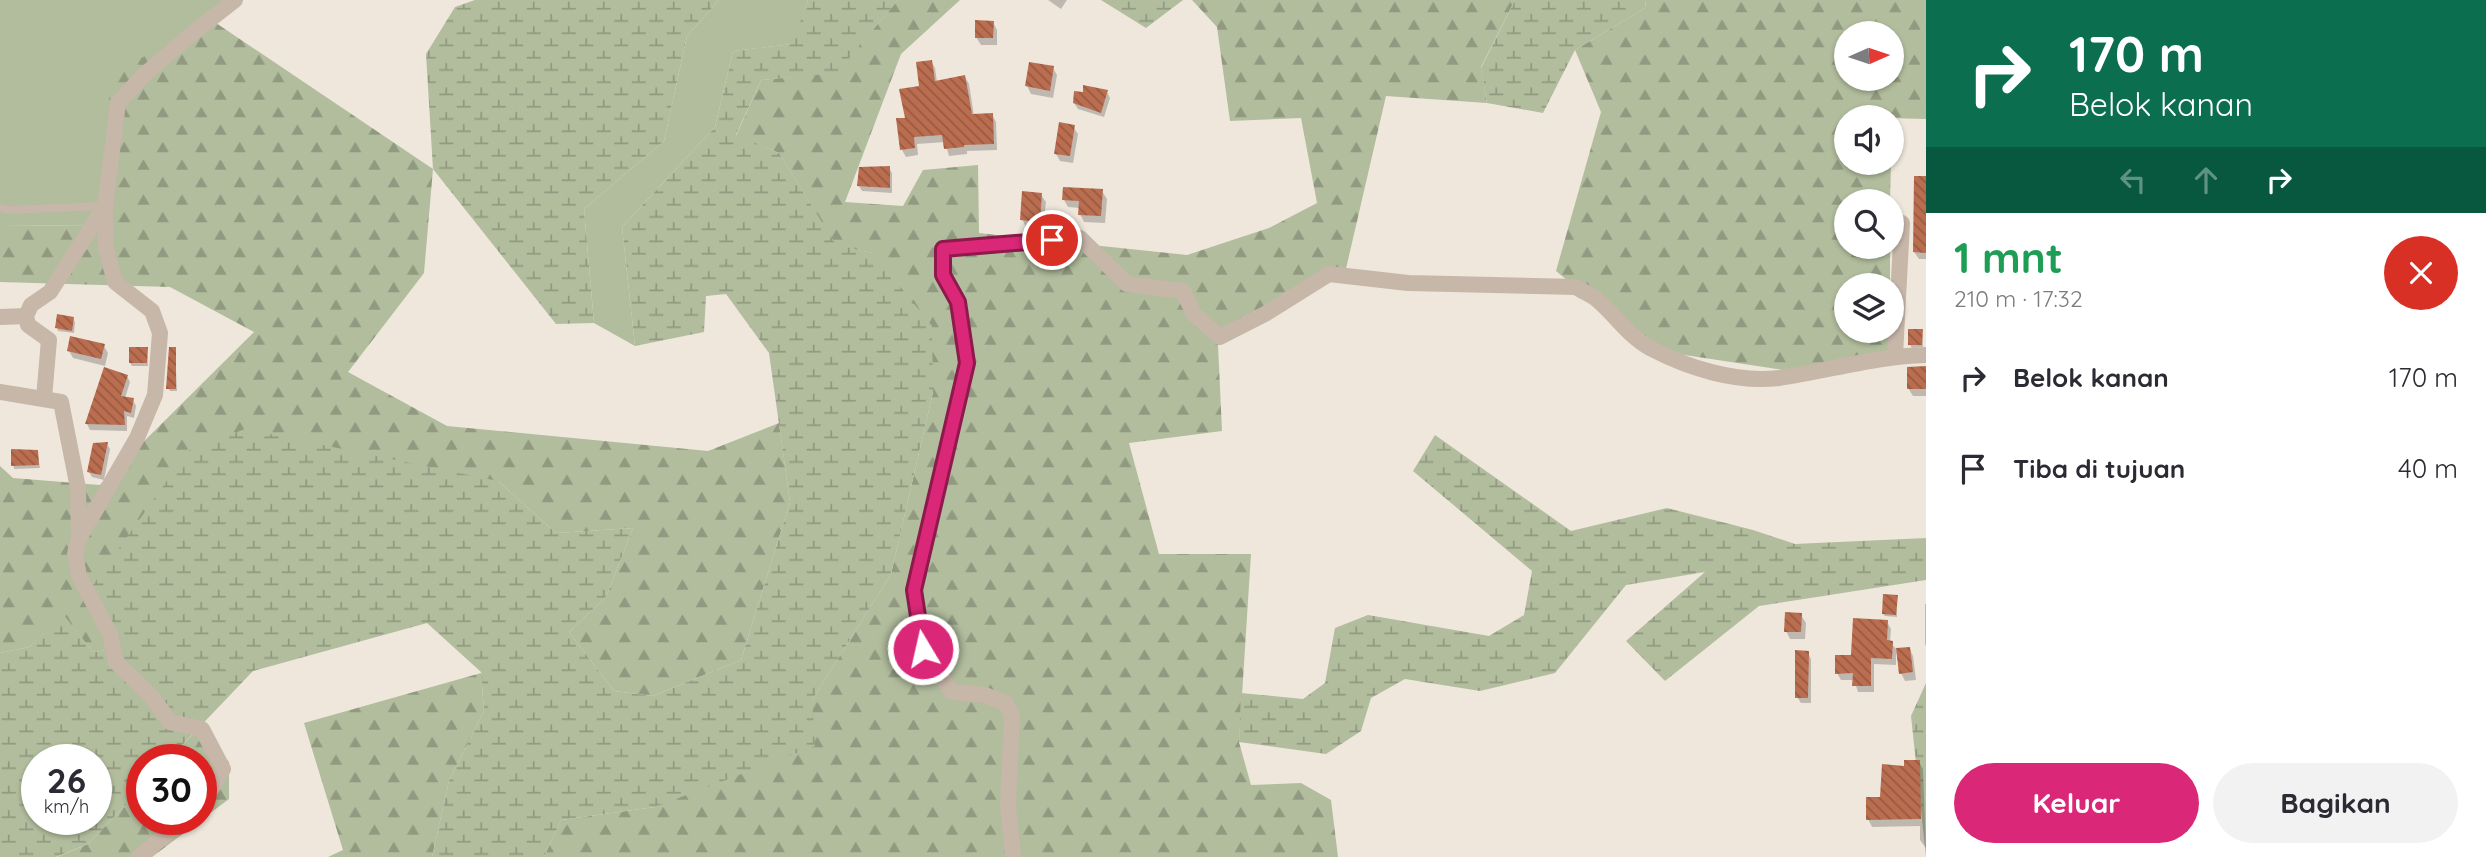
<!DOCTYPE html>
<html lang="id">
<meta charset="utf-8">
<style>
:root{--surface:#fff;--page:#f2f2f3;--text:#2b2b33;--muted:#7c7c81;--accent:#db2777}
body{margin:0;font-family:Quicksand,sans-serif;background:var(--page);color:var(--text);height:100vh;display:flex;flex-direction:column;font-size:26px;white-space:nowrap}
*{box-sizing:border-box;margin:0}
p{font-size:23px;color:var(--muted)}
.icon{flex:none;width:38px;height:38px;fill:none;stroke:currentColor;stroke-width:2;stroke-linecap:round;stroke-linejoin:round}
.map{position:relative;flex:1;overflow:hidden}
.side{display:flex;flex-direction:column;background:var(--surface);width:560px}
.side>*{flex:none}
.banner{background:#0b6e4f;color:#fff;overflow:hidden}
.needle{width:46px;rotate:87deg}
.controls{position:absolute;left:1834px;top:21px;display:grid;gap:14px}
.controls a{display:grid;place-items:center;width:70px;height:70px;border-radius:50%;background:var(--surface);box-shadow:0 2px 5px #0004;font-size:35px}
.speed{position:absolute;left:21px;top:744px;display:flex;gap:14px;font-size:35px;font-weight:700;text-align:center}
.speed>*{display:grid;place-content:center;width:91px;height:91px;border-radius:50%;background:var(--surface);box-shadow:0 2px 5px #0004;line-height:1}
.speed small{font-size:18px;font-weight:400}
.speed .limit{border:10px solid #d22;background:#fff;color:#111}
.pin{position:absolute;display:grid;place-items:center;width:60px;height:60px;color:#fff;margin:-30px;border:4px solid #fff;border-radius:50%;box-shadow:0 2px 7px #0007}
.me{position:absolute;width:77px;margin:-38px;rotate:351deg;stroke-linejoin:round;filter:drop-shadow(0 0 5px #0008)}
.turn{display:flex;align-items:center;gap:24px;height:147px;padding:0 28px;font-size:32px}
.turn .icon{width:91px;height:91px;stroke-width:2.5}
.turn b{display:block;font-size:49px;line-height:60px}
.lanes{display:flex;align-items:center;height:66px;padding:0 28px;background:#0003;justify-content:center;gap:35px;direction:ltr}
.lanes .off{opacity:.35}
.round{display:grid;place-items:center;flex:none;width:74px;height:74px;border-radius:37px;background:var(--page)}
.headline{display:flex;align-items:center;justify-content:space-between;height:119px;padding:0 28px}
h1{font-size:42px;font-weight:700;line-height:52px;color:#1e9e55}
.cta{display:flex;gap:14px;margin-top:auto;padding:14px 28px}
.cta a{flex:1;height:80px;border-radius:42px;background:var(--accent);color:#fff;font-size:28px;font-weight:700;line-height:80px;text-align:center}
.cta a+a{background:var(--page);color:var(--text)}
ul{padding:0;list-style:none}
li{display:flex;align-items:center;gap:21px;height:91px;padding:0 28px}
li div{flex:1}
li b{display:block;font-size:26px}
li em{font-style:normal}
main{display:flex;flex:1;min-height:0}
.map>svg:first-child{display:block}
.green{fill:#b1bd9d}
.forest{fill:url(#forest-firs);fill-rule:evenodd}
.wetland{fill:url(#wetland-marsh);fill-rule:evenodd}
.shadow{fill:#0003}
.building{fill:url(#building-back-hatch)}
.lines{fill:none;stroke-linecap:round;stroke-linejoin:round}
.lane{stroke:#c6b7a9;stroke-width:8}
.street{stroke:#c6b7a9;stroke-width:16}
.route-casing{stroke:#8e194d;stroke-width:18}
.route{stroke:#db2777;stroke-width:12}
</style>
<main>
<div class="map">
<svg width="1926" height="857" viewBox="0 0 1926 857">
<defs>
<pattern id="forest-firs" width="22" height="20" patternUnits="userSpaceOnUse" patternTransform="scale(1.75)"><rect width="22" height="20" fill="#b1bd9d"/><path d="M5 1l3.5 6h-7zM16 11l3.5 6h-7z" fill="#919a80"/></pattern>
<pattern id="wetland-marsh" width="20" height="14" patternUnits="userSpaceOnUse" patternTransform="scale(1.75)"><rect width="20" height="14" fill="#b1bd9d"/><path d="M1 5h8M5 5V1M11 12h8M15 12V8" fill="none" stroke="#919a80"/></pattern>
<pattern id="building-back-hatch" width="6" height="6" patternUnits="userSpaceOnUse" patternTransform="scale(1.75)"><rect width="6" height="6" fill="#ba6d4f"/><path d="M-1 5l2 2M0 0l6 6M5-1l2 2" fill="none" stroke="#985a42"/></pattern>
</defs>
<rect width="100%" height="100%" fill="#efe7dc"/>
<g class="green">
<path d="M0,0H230L101,225L0,226Z"/>
<path d="M719,0H808L793,44L733,51L715,127L622,227L635,346L594,323L584,209L664,141L687,36Z"/>
</g>
<g class="forest">
<path d="M898,0H960L901,54L845,202L903,206L923,170L978,165L979,233L1187,255L1269,228L1317,203L1301,118L1230,121L1217,27L1192,0H1515L1481,67L1487,103L1386,96L1345,273L1218,345L1222,431L1129,443L1159,554H1251L1239,742L1251,785L1301,783L1331,800L1338,857H544L561,820L655,807L812,700L891,574L933,392L873,253L836,246L779,153L736,136L761,80L837,72Z"/>
<path d="M1646,0H1926V119L1846,117V163H1891L1890,201H1846V247H1890V285H1846V331H1889V361L1796,372L1652,350L1556,271L1601,112L1575,50L1645,8ZM1846,33H1892V79H1846Z"/>
<path d="M216,23L433,169L424,273L348,372L447,426L708,451L779,423L790,502L741,660L653,696L614,691L569,632L606,597L633,528L556,533L498,481L116,649L93,652L63,615L29,647L0,653V466L13,478L100,485L254,332L170,287L0,282V226L101,225L111,72Z"/>
<path d="M481,673L484,711L449,781L432,857H328L343,850L304,723Z"/>
<path d="M200,727L229,762V799L152,857H57L88,844L142,788V819H201V760L169,759Z"/>
</g>
<g class="wetland">
<path d="M475,0H719L687,36L664,141L584,209L594,323L556,324L433,169L426,54L455,7Z"/>
<path d="M808,0H898L837,73L761,80L736,135L779,153L836,245L873,253L932,326L933,392L891,574L812,700L815,746L655,807L561,820L544,857H432L449,781L484,711L481,672L427,623L253,671L169,759L142,760V788L88,844L56,857H0V653L29,647L63,614L93,652L115,649L93,585L188,451L245,429L498,481L556,533L633,528L606,597L569,632L614,691L653,696L741,660L790,502L769,353L726,294L706,296L704,332L635,346L622,227L715,127L733,51L792,44ZM37,760H96V819H37Z"/>
<path d="M1101,0H1183L1146,28Z"/>
<path d="M1515,0H1646L1645,8L1575,50L1543,113L1487,103L1481,68Z"/>
<path d="M1435,435L1571,531L1667,508L1753,530L1795,544L1926,538V580L1759,606L1665,681L1626,641L1705,572L1626,585L1555,673L1480,691L1405,679L1371,698L1361,731L1326,754L1239,742L1241,693L1303,699L1325,683L1335,628L1368,615L1489,636L1524,615L1532,571L1413,471Z"/>
<path d="M1926,683V857L1911,716Z"/>
</g>
<g class="shadow">
<path d="M1048,0H1067L1061,9Z"/>
<path d="M993,22L997,30V45H981L976,37Z"/>
<path d="M931,61L935,68L937,82L965,77L969,84L974,116L992,115L996,122L997,150L967,151V154L949,156L945,142L917,144L918,155L906,157L902,150L907,119Z"/>
<path d="M1053,68L1057,75L1053,98L1031,94L1027,86Z"/>
<path d="M1107,92L1110,98L1104,117L1078,109L1074,103Z"/>
<path d="M1073,127L1078,134L1073,163L1060,161L1056,154Z"/>
<path d="M889,168L892,173V193L862,191L859,186Z"/>
<path d="M1102,191L1107,199L1105,223L1084,222L1080,214V208L1068,207L1064,200Z"/>
<path d="M1041,195L1046,202L1043,229L1026,227L1022,219Z"/>
<path d="M1926,203V259H1919L1914,252Z"/>
<path d="M73,319L75,322L74,333L58,331L57,327Z"/>
<path d="M1922,331L1923,347L1912,348L1910,345Z"/>
<path d="M104,346L108,353L105,366L73,358L69,351Z"/>
<path d="M147,349L148,366H132L130,363Z"/>
<path d="M175,349L177,391H170L168,388Z"/>
<path d="M1926,367V396H1913L1908,388Z"/>
<path d="M127,376L130,382L125,398L133,400L136,406L134,418L127,416V431L90,430L87,424Z"/>
<path d="M107,444L110,449L104,480L92,477L89,472Z"/>
<path d="M13,451L37,452L40,468L14,469Z"/>
<path d="M1897,597V617L1885,616L1883,613Z"/>
<path d="M1925,604H1926V646L1925,644Z"/>
<path d="M1801,615L1806,623L1805,639H1790L1786,631Z"/>
<path d="M1887,622L1891,629L1890,642L1897,650L1909,648L1913,656L1916,680L1905,681L1901,673L1896,650V665L1874,664V692H1858L1854,680H1841L1837,673Z"/>
<path d="M1808,653L1811,659V703H1801L1797,697Z"/>
<path d="M1919,762L1923,769L1926,848L1920,840V826L1872,827L1868,819L1906,768Z"/>
</g>
<g class="building">
<path d="M975,20L994,21L993,38H975Z"/>
<path d="M932,60L935,81L965,75L972,114L993,113L994,144L964,145V147L944,149L942,135L914,137L915,148L900,150L896,118H905L899,89L919,86L916,62Z"/>
<path d="M1029,62L1054,66L1050,91L1025,86Z"/>
<path d="M1083,85L1108,90L1101,113L1073,103L1074,91L1083,92Z"/>
<path d="M1059,122L1075,125L1070,156L1054,154Z"/>
<path d="M890,166V188L857,186L859,167Z"/>
<path d="M1914,176H1926V253L1913,252Z"/>
<path d="M1063,187L1103,189L1101,216L1078,215L1079,201L1062,200Z"/>
<path d="M1022,191L1042,193L1040,222L1020,220Z"/>
<path d="M57,314L74,317L72,331L55,328Z"/>
<path d="M1908,329H1923L1922,345H1908Z"/>
<path d="M70,336L105,344L101,359L67,351Z"/>
<path d="M129,347H148L147,363H129Z"/>
<path d="M169,347H176V389H166Z"/>
<path d="M1926,366V389H1907V367Z"/>
<path d="M104,367L128,375L121,396L134,398L131,413L124,411L125,425L85,424Z"/>
<path d="M108,442L101,475L87,472L93,443Z"/>
<path d="M11,449L38,450L39,465L11,466Z"/>
<path d="M1883,594L1898,595L1896,615L1882,614Z"/>
<path d="M1785,612L1802,613L1801,632H1784Z"/>
<path d="M1853,618L1888,620L1887,640L1893,641L1892,659L1871,658V686H1852L1853,673L1835,674V655H1851Z"/>
<path d="M1910,647L1913,672L1899,674L1896,648Z"/>
<path d="M1795,650L1809,651L1808,698H1795Z"/>
<path d="M1904,760H1920L1921,819L1866,820V797H1880L1882,764L1904,766Z"/>
</g>
<g class="lines">
<path class="lane" d="M0,208L8,210L105,206"/>
<g class="street">
<path d="M0,317L26,316"/>
<path d="M1895,355L1902,223"/>
<path d="M0,392L61,402L78,488L79,538L75,554L79,576L110,634L116,662L152,697L170,722L202,729L223,769L201,805"/>
<path d="M44,398L49,340L28,325L26,316L31,305L50,292L105,206L118,103L143,76L189,36L235,0"/>
<path d="M81,535L137,438L155,395L160,333L152,311L115,282L106,249L105,206"/>
<path d="M139,857L185,819"/>
<path d="M1013,857L1008,805L1012,716L1006,703L985,695L952,692L923,649L914,590L967,363L958,302L943,275V249L1080,238L1127,284L1183,291L1194,314L1220,337L1265,314L1329,274L1408,283L1576,287C1582,291 1589,294 1595,298C1614,313 1628,336 1650,348C1688,368 1735,383 1779,378C1828,371 1876,356 1926,355"/>
</g>
</g>
<g class="lines">
<g class="route-casing">
<path id="route" d="M923,649L914,590L967,363L958,302L943,275V249L1052,240"/>
</g>
<use href="#route" class="route"/>
</g>
</svg>
<div class="controls">
<a><svg class="needle" viewBox="-14 -14 28 28"><path d="M0-13l5 13h-10z" fill="#e53935"/><path d="M0 13l5-13h-10z" fill="#7c7c81"/></svg></a>
<a><svg class="icon" aria-label="sound" viewBox="0 0 24 24"><path d="M4 9h4l5-4v14l-5-4H4zM17 9q2 3 0 6"/></svg></a>
<a><svg class="icon" aria-label="search" viewBox="0 0 24 24"><circle cx="10" cy="10" r="6"/><path d="M15 15l6 6"/></svg></a>
<a><svg class="icon" aria-label="layers" viewBox="0 0 24 24"><path d="M12 4l9 5-9 5-9-5zM3 14l9 5 9-5"/></svg></a>
</div>
<div class="speed"><div>26<small>km/h</small></div><div class="limit">30</div></div>
<div class="pin" style="left:1052px;top:240px;background:#d93025"><svg class="icon" aria-label="arrive" viewBox="0 0 24 24"><path d="M6 21V4h12l-3 4 3 4H6"/></svg></div>
<svg class="me" style="left:923px;top:649px" viewBox="-20 -20 40 40"><circle r="17" fill="#db2777" stroke="#fff" stroke-width="3"/><path d="M0-11L8 9 0 5-8 9z" fill="#fff"/></svg>
</div>
<section class="side">
<div class="banner">
<div class="turn"><svg class="icon" aria-label="right" viewBox="0 0 24 24"><path d="M7 20v-9h11M14 6l5 5-5 5"/></svg><div><b>170 m</b>Belok kanan</div></div>
<div class="lanes"><svg class="icon off" aria-label="left" viewBox="0 0 24 24"><path d="M17 20v-9H6M10 6l-5 5 5 5"/></svg><svg class="icon off" aria-label="ahead" viewBox="0 0 24 24"><path d="M12 20V5M6 11l6-6 6 6"/></svg><svg class="icon" aria-label="right" viewBox="0 0 24 24"><path d="M7 20v-9h11M14 6l5 5-5 5"/></svg></div>
</div>
<div class="headline"><div><h1>1 mnt</h1><p>210 m · 17:32</p></div><a class="round" style="background:#d93025;color:#fff"><svg class="icon" aria-label="close" viewBox="0 0 24 24"><path d="M6 6l12 12M18 6L6 18"/></svg></a></div>
<ul>
<li><svg class="icon" aria-label="right" viewBox="0 0 24 24"><path d="M7 20v-9h11M14 6l5 5-5 5"/></svg><div><b>Belok kanan</b></div><em>170 m</em></li>
<li><svg class="icon" aria-label="arrive" viewBox="0 0 24 24"><path d="M6 21V4h12l-3 4 3 4H6"/></svg><div><b>Tiba di tujuan</b></div><em>40 m</em></li>
</ul>
<div class="cta"><a>Keluar</a><a>Bagikan</a></div>
</section>
</main>
